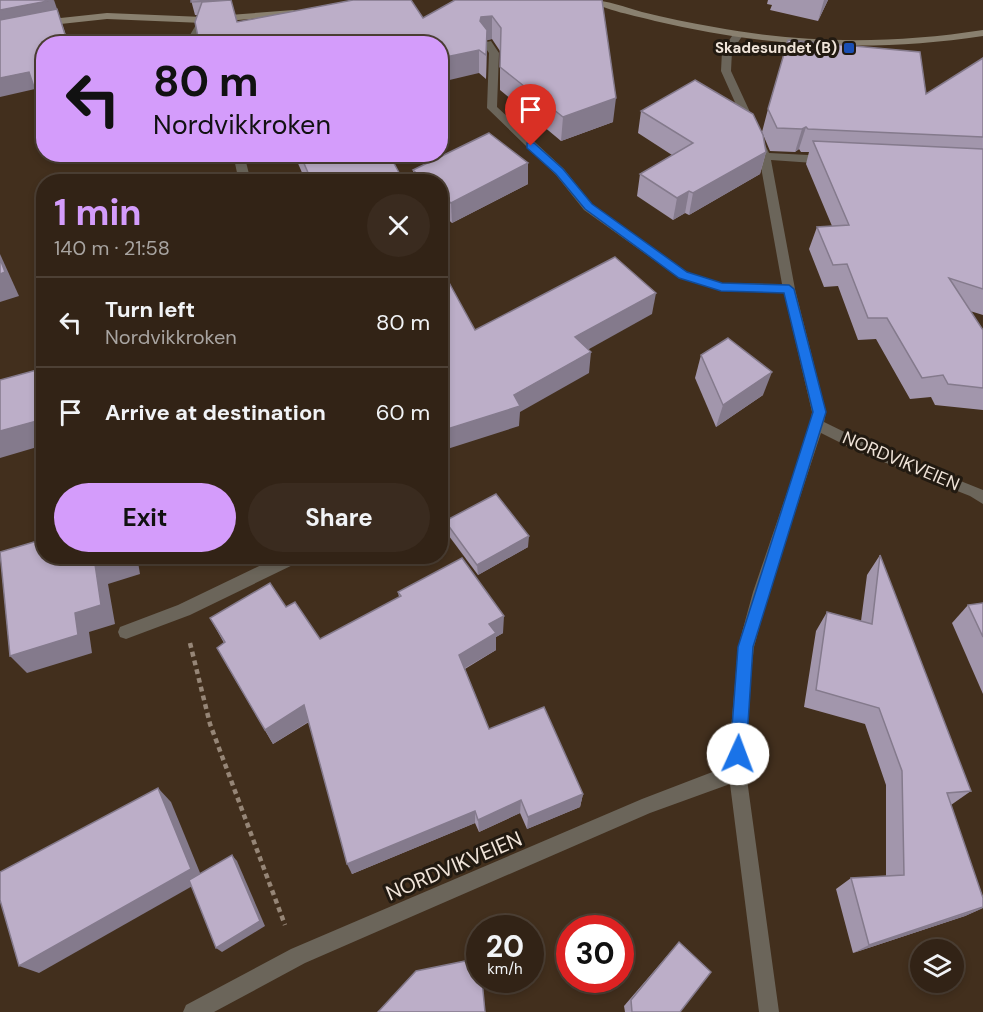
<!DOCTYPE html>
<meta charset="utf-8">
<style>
:root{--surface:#322316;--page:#3a2b1f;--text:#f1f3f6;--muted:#a8a4a1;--line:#4d4035;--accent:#d49cfb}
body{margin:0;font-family:"DM Sans",sans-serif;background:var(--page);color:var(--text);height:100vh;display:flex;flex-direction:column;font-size:22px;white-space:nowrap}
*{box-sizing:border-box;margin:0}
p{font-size:20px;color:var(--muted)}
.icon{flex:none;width:33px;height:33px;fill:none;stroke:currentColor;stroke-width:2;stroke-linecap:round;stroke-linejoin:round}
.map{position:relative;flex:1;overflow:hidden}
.details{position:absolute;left:36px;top:174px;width:412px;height:390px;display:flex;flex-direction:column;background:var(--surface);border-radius:24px;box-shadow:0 3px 9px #0003,0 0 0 2px var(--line)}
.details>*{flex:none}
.guide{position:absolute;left:36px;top:36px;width:412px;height:126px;border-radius:24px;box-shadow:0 3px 9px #0003,0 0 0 2px var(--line);background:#d49cfb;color:#111;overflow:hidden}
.controls{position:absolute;left:910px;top:939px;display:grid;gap:12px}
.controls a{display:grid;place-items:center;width:54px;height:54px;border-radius:50%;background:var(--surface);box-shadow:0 3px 9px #0003,0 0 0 2px var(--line);font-size:30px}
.speed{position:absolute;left:466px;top:915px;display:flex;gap:12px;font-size:30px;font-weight:700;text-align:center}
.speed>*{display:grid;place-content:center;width:78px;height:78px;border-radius:50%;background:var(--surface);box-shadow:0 3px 9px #0003,0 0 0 2px var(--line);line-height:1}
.speed small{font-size:15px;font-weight:400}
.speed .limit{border:9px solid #d22;background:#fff;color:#111}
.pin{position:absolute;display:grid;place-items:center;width:51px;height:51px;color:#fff;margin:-62px -26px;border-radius:50% 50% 50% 0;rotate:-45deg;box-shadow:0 0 6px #0007}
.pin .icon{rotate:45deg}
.me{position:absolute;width:66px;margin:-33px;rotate:2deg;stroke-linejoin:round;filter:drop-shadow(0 0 4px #0008)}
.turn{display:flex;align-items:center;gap:21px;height:126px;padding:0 18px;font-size:27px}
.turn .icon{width:78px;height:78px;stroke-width:2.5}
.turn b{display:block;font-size:42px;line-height:51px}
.round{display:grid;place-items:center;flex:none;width:63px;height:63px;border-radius:32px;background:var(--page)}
.summary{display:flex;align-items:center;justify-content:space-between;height:102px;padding:0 18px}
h1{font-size:36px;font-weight:700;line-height:45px;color:var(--accent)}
.cta{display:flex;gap:12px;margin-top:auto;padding:12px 18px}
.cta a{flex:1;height:69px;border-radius:36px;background:var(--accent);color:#111;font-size:24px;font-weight:700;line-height:69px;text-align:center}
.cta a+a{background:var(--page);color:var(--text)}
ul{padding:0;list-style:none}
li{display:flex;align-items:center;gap:18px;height:90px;padding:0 18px;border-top:2px solid var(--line)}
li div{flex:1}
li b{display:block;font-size:22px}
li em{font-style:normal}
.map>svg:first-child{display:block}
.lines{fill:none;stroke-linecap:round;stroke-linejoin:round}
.path{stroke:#968677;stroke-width:4.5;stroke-dasharray:5 4;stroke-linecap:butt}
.street{fill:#6b655a;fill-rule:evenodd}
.secondary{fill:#89806f;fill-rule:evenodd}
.wall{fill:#a296ac}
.shaded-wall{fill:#847a8c}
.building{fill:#bcaec8;stroke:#847a8c;stroke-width:1.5}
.route{fill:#1a73e8;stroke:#114b97;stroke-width:1.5}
.transit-dot{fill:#1a4fb4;stroke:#221a11;stroke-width:2}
.labels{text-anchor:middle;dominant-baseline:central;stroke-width:6;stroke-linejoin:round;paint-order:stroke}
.far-poi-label{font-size:15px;font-weight:bold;fill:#f0e4d9;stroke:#221a11;text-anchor:end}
.street-label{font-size:18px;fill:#f0e4d9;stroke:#221a11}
.near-street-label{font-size:21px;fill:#f0e4d9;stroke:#221a11}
</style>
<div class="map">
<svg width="983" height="1012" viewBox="0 0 983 1012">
<rect width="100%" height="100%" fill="#422f1d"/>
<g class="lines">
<path class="path" d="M190,643L210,724L285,925"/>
<g class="street">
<path d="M203,17L208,20L200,35V44H190V35L200,18Z"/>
<path d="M734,33L743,35L732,51L731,71L769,153L828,156L834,160L828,164L771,160L795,289L826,412L824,422L871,445L983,490V504L970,496L861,453L821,433L769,592L754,647L749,690L746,772L779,1012H759L730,784L650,813L305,963L214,1012H183L186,1005L291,949L642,799L728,766L738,647L753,592L810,425L812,412L784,293L721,291L679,278L584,210L556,175L487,108L489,53L482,43L491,41L499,53L497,107L564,169L592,204L687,272L721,283L782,284L759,156L721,71L722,51Z"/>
<path d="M233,154H244L251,182H239Z"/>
<path d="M44,307V317L37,315L36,312L37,309Z"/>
<path d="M280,556H304L301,561L190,615L126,639L120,637L118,632L120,627L178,605Z"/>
</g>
<g class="secondary">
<path d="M589,0C608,0 624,7 642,12C666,18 690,23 714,27C804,44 893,44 983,30V36C872,53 764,47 655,21C637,16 603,10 589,0Z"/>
<path d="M293,10L296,11V15L203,23L107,19L42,26L37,23L42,20L107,13L203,17Z"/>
</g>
</g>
<g class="wall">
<path d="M191,0H231L237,22L423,18L602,0L613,122L561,141L500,90V51L492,39L487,40L486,79L479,73L199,42L197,15H195Z"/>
<path d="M767,0H828L818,21L770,10L772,5L767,4L768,0Z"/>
<path d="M983,58V315L970,311L983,330V410L935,405L931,397L910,399L876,339L858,340L838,286L824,287L809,249L817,227L832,226L806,164L809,152H801L799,149L795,152L770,151L762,132L768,109L926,94Z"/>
<path d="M641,111L766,152L760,174L689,215L685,213L673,220L637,196L640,174L672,155L638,133Z"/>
<path d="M294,154H389L404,182H306Z"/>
<path d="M528,163V184L452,223L441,213V182H414L413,170Z"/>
<path d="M701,355L763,395L716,427L695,378Z"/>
<path d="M445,521L528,547L478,575L446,532Z"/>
<path d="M880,555L971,791L951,805L983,908L965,916L853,953L836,889L851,878L886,876V785L865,724L804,707L816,631L827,612L861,621L867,575Z"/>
<path d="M398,592L503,633L496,637V650L465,669L489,729L583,794L580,807L527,829L520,813L479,832L475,823L352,874L309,722L273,744L226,664L224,643L210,618L286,607L320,639L399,597Z"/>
<path d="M983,603V694L952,623L968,605Z"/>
<path d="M679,942L680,1012H625L624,1006Z"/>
</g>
<g class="shaded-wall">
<path d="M54,0L69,44L0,28V10Z"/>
<path d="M824,0H828L818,21Z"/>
<path d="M492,16V39L487,40L486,79V55L480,21L481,17Z"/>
<path d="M479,50V73L441,82V58Z"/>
<path d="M29,72L38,86L44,90V103L41,104L35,89L0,97V78Z"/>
<path d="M616,98L613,122L561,141L563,117Z"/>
<path d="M806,127L799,149L795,152L802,129Z"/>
<path d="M766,152L760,174L689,215L693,193Z"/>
<path d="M528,163V184L452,223L451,203Z"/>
<path d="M689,191L685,213L673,220L677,198Z"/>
<path d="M0,254L19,296L0,302Z"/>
<path d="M656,293L652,314L573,358L575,337Z"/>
<path d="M591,352L589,373L520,412L519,426L441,451V431L514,395Z"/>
<path d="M772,372L763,395L716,427L723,405Z"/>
<path d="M44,419V445L0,458V431Z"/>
<path d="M529,536L528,547L478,575L477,565Z"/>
<path d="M120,556H137L140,574L108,584L115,624L89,632L92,653L27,673L10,656L75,613L95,564Z"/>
<path d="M504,616L503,633L496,637V650L460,671L459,655L489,624Z"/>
<path d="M304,705L311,720L273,744L265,730Z"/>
<path d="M158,788L171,802L203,880L39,973L19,966Z"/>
<path d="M583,794L580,807L527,829L528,817Z"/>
<path d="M521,800L520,813L479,832L478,820Z"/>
<path d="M475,811V823L352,874L347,864Z"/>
<path d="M232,855L237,861L265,926L222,952L216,948Z"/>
<path d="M983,908L965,916L853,953L869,945Z"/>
</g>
<g class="building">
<path d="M0,0H53L0,10Z"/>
<path d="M191,0H231L191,2Z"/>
<path d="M231,0L237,22L353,0H411L423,18L455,0H602L616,98L563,117L500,67L501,28L492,16L481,17L480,21L487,30L486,55L479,50L441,58V44H191L199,42L195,22L202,2Z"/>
<path d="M57,9L68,44H44V90L40,91L38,86L34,87L29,72L0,78V20Z"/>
<path d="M788,40L920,52L926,94L983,58V137L808,129L806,127L802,129L777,128L768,109Z"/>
<path d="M695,80L753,114L763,135L766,152L693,193L689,191L677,198L640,174L693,143L641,111Z"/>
<path d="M489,133L528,163L451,203L441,194V182H426L413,170Z"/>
<path d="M813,141L983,149V289L949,278L983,330V388L948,384L943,375L922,378L887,318H868L847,264L833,265L817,227L849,225Z"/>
<path d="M300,154H389L404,182H312Z"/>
<path d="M615,257L656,293L575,337L591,352L514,395L520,406L441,431V268L475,330Z"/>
<path d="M0,259L5,272L0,274Z"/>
<path d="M728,338L772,372L723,405L701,355Z"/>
<path d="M44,368V419L0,431V380Z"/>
<path d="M496,494L529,536L477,565L445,521Z"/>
<path d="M44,539V556H120L95,564L101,605L75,613L78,635L10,656L0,552Z"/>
<path d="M880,555L971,791L947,793L983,898V907L869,945L851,878L904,875L902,771L879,708L816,690L827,612L872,624Z"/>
<path d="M462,558L504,616L489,624L496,633L459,655L489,729L544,707L583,794L528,817L521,800L478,820L475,811L347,864L304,705L265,730L217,648L225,642L210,618L270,583L286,607L295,602L320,639L401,596L398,592Z"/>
<path d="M983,603V637L968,605Z"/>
<path d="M158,788L191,869L19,966L0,900V872Z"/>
<path d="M232,855L260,921L216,948L189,880Z"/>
<path d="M679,942L711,972L680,1012H632L631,1000Z"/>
<path d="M480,958V980H482L485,1012H378L416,971Z"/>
</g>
<path class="route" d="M527,143H534L563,169L592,204L687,272L722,283L789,285L794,289L826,412L753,647L746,754L743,759L738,761L732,759L730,754L738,647L813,412L784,293L721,291L679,278L585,209L556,174L527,148Z"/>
<rect class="transit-dot" x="843" y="42" width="12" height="12" rx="3"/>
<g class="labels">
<g class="far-poi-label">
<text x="837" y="48">Skadesundet (B)</text>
</g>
<g class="street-label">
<text transform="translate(901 461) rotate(23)">NORDVIKVEIEN</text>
</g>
<g class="near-street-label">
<text transform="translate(454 866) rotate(-23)">NORDVIKVEIEN</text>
</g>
</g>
</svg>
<div class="controls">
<a><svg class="icon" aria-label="layers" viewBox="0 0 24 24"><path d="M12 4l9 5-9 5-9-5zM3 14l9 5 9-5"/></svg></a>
</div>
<div class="speed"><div>20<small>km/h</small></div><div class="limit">30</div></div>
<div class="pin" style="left:531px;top:146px;background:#d93025"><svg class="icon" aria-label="arrive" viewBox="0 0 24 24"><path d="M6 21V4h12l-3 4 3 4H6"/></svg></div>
<svg class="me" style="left:738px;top:754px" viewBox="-20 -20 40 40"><circle r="19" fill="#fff"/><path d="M0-13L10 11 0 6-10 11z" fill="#1a73e8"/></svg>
<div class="guide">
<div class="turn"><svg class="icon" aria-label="left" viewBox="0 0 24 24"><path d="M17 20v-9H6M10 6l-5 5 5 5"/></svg><div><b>80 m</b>Nordvikkroken</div></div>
</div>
<section class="details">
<div class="summary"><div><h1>1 min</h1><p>140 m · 21:58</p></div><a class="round"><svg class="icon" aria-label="close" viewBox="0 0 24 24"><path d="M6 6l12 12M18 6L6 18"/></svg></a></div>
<ul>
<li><svg class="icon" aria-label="left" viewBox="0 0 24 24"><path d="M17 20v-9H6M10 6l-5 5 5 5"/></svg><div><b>Turn left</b><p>Nordvikkroken</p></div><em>80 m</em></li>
<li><svg class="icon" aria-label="arrive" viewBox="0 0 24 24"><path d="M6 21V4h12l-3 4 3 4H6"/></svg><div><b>Arrive at destination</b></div><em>60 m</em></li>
</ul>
<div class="cta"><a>Exit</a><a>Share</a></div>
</section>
</div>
